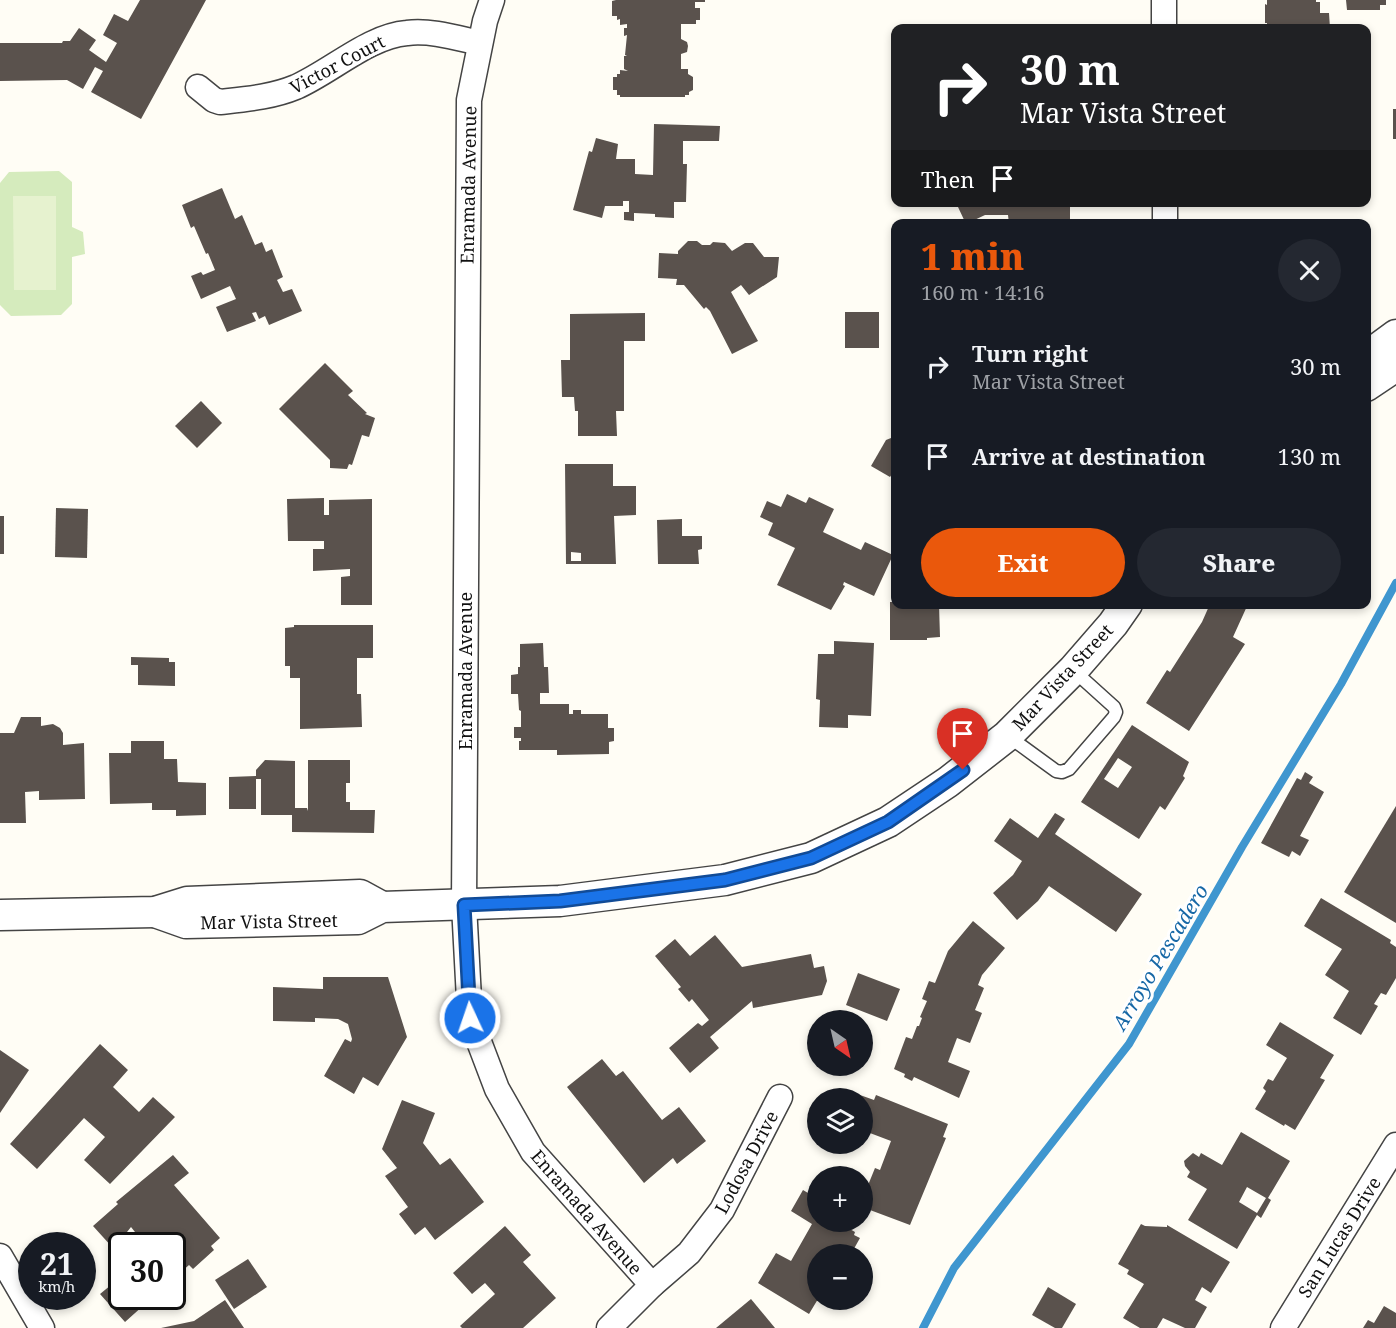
<!DOCTYPE html>
<meta charset="utf-8">
<style>
:root{--surface:#171b24;--page:#242831;--text:#f1f3f6;--muted:#9ea1a6;--accent:#ea580c}
body{margin:0;font-family:"Noto Serif",serif;background:var(--page);color:var(--text);height:100vh;display:flex;flex-direction:column;font-size:22px;white-space:nowrap}
*{box-sizing:border-box;margin:0}
p{font-size:20px;color:var(--muted)}
.icon{flex:none;width:33px;height:33px;fill:none;stroke:currentColor;stroke-width:2;stroke-linecap:round;stroke-linejoin:round}
.map{position:relative;flex:1;overflow:hidden}
.details{position:absolute;left:891px;top:219px;width:480px;height:390px;display:flex;flex-direction:column;background:var(--surface);border-radius:12px;box-shadow:0 3px 9px #0003}
.details>*{flex:none}
.top-card{position:absolute;left:891px;top:24px;width:480px;height:183px;border-radius:12px;box-shadow:0 3px 9px #0003;background:#202124;color:#fff;overflow:hidden}
.needle{width:39px;rotate:146deg}
.fabs{position:absolute;left:807px;top:1010px;display:grid;gap:12px}
.fabs a{display:grid;place-items:center;width:66px;height:66px;border-radius:50%;background:var(--surface);box-shadow:0 3px 9px #0003;font-size:30px}
.speed{position:absolute;left:18px;top:1232px;display:flex;gap:12px;font-size:30px;font-weight:700;text-align:center}
.speed>*{display:grid;place-content:center;width:78px;height:78px;border-radius:50%;background:var(--surface);box-shadow:0 3px 9px #0003;line-height:1}
.speed small{font-size:15px;font-weight:400}
.speed .limit{border:3px solid #111;border-radius:9px;background:#fff;color:#111}
.pin{position:absolute;display:grid;place-items:center;width:51px;height:51px;color:#fff;margin:-62px -26px;border-radius:50% 50% 50% 0;rotate:-45deg;box-shadow:0 0 6px #0007}
.pin .icon{rotate:45deg}
.me{position:absolute;width:66px;margin:-33px;rotate:357deg;stroke-linejoin:round;filter:drop-shadow(0 0 4px #0008)}
.turn{display:flex;align-items:center;gap:21px;height:126px;padding:0 30px;font-size:27px}
.turn .icon{width:78px;height:78px;stroke-width:2.5}
.turn b{display:block;font-size:42px;line-height:51px}
.then{display:flex;align-items:center;height:57px;padding:0 30px;background:#0003;gap:12px;font-size:22px}
.round{display:grid;place-items:center;flex:none;width:63px;height:63px;border-radius:32px;background:var(--page)}
.head{display:flex;align-items:center;justify-content:space-between;height:102px;padding:0 30px}
h1{font-size:36px;font-weight:800;line-height:45px;color:var(--accent)}
.button{display:flex;gap:12px;margin-top:auto;padding:12px 30px}
.button a{flex:1;height:69px;border-radius:36px;background:var(--accent);color:#fff;font-size:24px;font-weight:800;line-height:69px;text-align:center}
.button a+a{background:var(--page);color:var(--text)}
ul{padding:0;list-style:none}
li{display:flex;align-items:center;gap:18px;height:90px;padding:0 30px}
li div{flex:1}
li b{display:block;font-size:22px}
li em{font-style:normal}
.map>svg:first-child{display:block}
.green{fill:#d5ebbd}
.pitch{fill:#e6f2cf}
.lines{fill:none;stroke-linecap:round;stroke-linejoin:round}
.stream{stroke:#3f96cf;stroke-width:8}
.building{fill:#5a524d;fill-rule:evenodd}
.service-casing{stroke:#444;stroke-width:15}
.minor-casing{stroke:#444;stroke-width:27}
.tertiary-casing{stroke:#444;stroke-width:33}
.service{stroke:#fff;stroke-width:12}
.minor{stroke:#fff;stroke-width:24}
.tertiary{stroke:#fff;stroke-width:30}
.route-casing{stroke:#114b97;stroke-width:15}
.route{stroke:#1a73e8;stroke-width:10}
.labels{text-anchor:middle;dominant-baseline:central;stroke-width:6;stroke-linejoin:round;paint-order:stroke}
.street-label{font-size:18px;fill:#111;stroke:#fff}
.water-label{font-size:20px;font-style:italic;fill:#1768a6;stroke:#fff}
</style>
<div class="map">
<svg width="1396" height="1328" viewBox="0 0 1396 1328">
<rect width="100%" height="100%" fill="#fffdf5"/>
<path class="green" d="M59,171L72,182V227L83,232L85,254L72,257V304L61,315L11,316L0,305V183L9,172Z"/>
<path class="pitch" d="M13,196H56V290H14Z"/>
<g class="lines">
<path class="stream" d="M923,1328L954,1268L1129,1044L1242,847L1341,684L1396,583"/>
</g>
<g class="building">
<path d="M140,0H206L141,119L91,92L103,71L95,67L83,89L67,80L0,81V43H62L63,41H70L79,28L96,40L89,50L106,62L117,43L103,35L114,14L128,21Z"/>
<path d="M616,0H705V2H695V8H700V20H696V24H681V39L687,42L688,46L687,52L681,54V69H688V74L693,77V90L689,92V95H685V97H620V95H617V90H613V77H617V74H620V70L628,71L624,69V56H627L625,55L627,35L624,36V28H627V24L620,25V19L617,20V16H612V1Z"/>
<path d="M1267,0H1316V2H1320V13H1329L1330,28H1267V23H1265V4L1267,5Z"/>
<path d="M1346,0H1386V5H1380V10H1347Z"/>
<rect x="1393" y="109" width="3" height="30"/>
<path d="M654,124L720,126L719,141H683V164H687L686,202H674V218L655,217V214L634,213V221L624,220V212H629V201H623V206H605L602,218L573,210L589,151L592,152L596,138L618,144L616,159H635V174L653,175Z"/>
<path d="M222,188L235,219L242,215L255,245L262,242L266,252L272,249L283,277L277,280L283,292L292,289L302,311L269,325L265,316L259,319L256,312L252,313L256,321L227,332L216,307L236,299L230,286L201,299L191,276L201,272L203,275L215,270L208,253L206,254L194,226L191,228L182,205Z"/>
<path d="M957,202H1070V220H1065V224H1009L1008,215H985L966,224L958,207H956L954,204Z"/>
<path d="M688,241H697L702,245H710L713,242L725,243L732,251L745,243H753L764,257H779L777,277L749,295L741,285L731,292L758,341L732,354L710,311L706,307L704,309L684,285H676L677,279L658,278L659,253L678,254V251Z"/>
<rect x="845" y="312" width="34" height="36"/>
<path d="M645,313V341H624V411H616L617,436H578V411H575L574,397H562L561,360H570V314Z"/>
<path d="M325,363L353,391L348,395L367,413L365,414L375,418L369,437L362,435L352,465L349,464L347,469L330,468V460L279,409Z"/>
<path d="M201,401L222,423L197,448L175,426Z"/>
<path d="M896,436V468L890,477L871,466L886,440Z"/>
<path d="M565,464H613V486H636V515L614,516L616,564H566ZM571,552L581,553V561H571Z"/>
<path d="M787,494L806,503L809,497L834,509L823,532L861,550L865,542L893,555L874,596L844,582L843,585L845,586L831,610L777,585L795,548L768,535L773,523L760,517L767,501L781,507Z"/>
<path d="M324,498V515H329V500L372,499V605H341V577L350,576V569L313,571V549H324V541H288L287,499Z"/>
<path d="M56,508L88,509L87,558L55,557Z"/>
<rect x="0" y="516" width="4" height="38"/>
<path d="M682,519V536H702V549L698,550L699,564H658L657,520Z"/>
<path d="M890,602H896V604H939L940,637L927,638V640H890Z"/>
<path d="M1210,604H1248L1233,637L1245,644L1189,731L1146,703L1167,670L1170,672L1202,622Z"/>
<path d="M294,625H373V658H357V694H361L362,727L300,729V678H290V666H285V628L294,627Z"/>
<path d="M834,641L874,643L871,716L848,715V728L819,727L820,700L816,699L818,654H834Z"/>
<path d="M543,643L544,667H548L549,693H540V704H569V714H573V710H581V714H608V728H614V741L609,742V754L557,755V750H519V741H521V738H514V727H521V711L519,710L518,694H511V675L518,674V667H520V644Z"/>
<path d="M131,657L169,658V662H175V686L138,685V665H131Z"/>
<path d="M21,717H41V726L53,724L60,728L63,733V745L84,743L85,799L39,800V791L25,792L26,823H0V733H14Z"/>
<path d="M1132,725L1189,762L1183,776L1185,778L1165,810L1160,806L1139,839L1081,802ZM1118,758L1132,767L1118,788L1104,779Z"/>
<path d="M131,741H164V759H177L178,782L206,783V815L176,816V810H152V803L110,804L109,753H131Z"/>
<path d="M265,760L295,761V808H307L308,811V760H350V783H346V802H350V810H375L374,833L292,832V815H261V779H256V809H229V777L256,776V770Z"/>
<path d="M1305,772L1313,777L1309,783L1324,792L1300,836L1309,840L1300,856L1292,851L1289,857L1261,843L1297,778L1301,780Z"/>
<path d="M1396,806V923L1344,892Z"/>
<path d="M1055,813L1065,819L1055,834L1142,894L1116,932L1049,886L1038,901L1017,920L993,893L1013,875L1022,861L994,841L1010,818L1038,838Z"/>
<path d="M1321,898L1391,940L1390,943L1396,947V978L1386,995L1381,993L1374,1004L1378,1006L1361,1035L1333,1018L1349,991L1325,975L1342,949L1304,926Z"/>
<path d="M973,921L1005,948L982,975L978,985L984,988L975,1010L982,1013L970,1043L957,1038L948,1062L970,1071L959,1098L914,1077L912,1081L904,1077L905,1074L894,1069L906,1037L912,1039L917,1026H919L922,1018L920,1017L927,1001L922,999L929,981L935,983L948,951Z"/>
<path d="M715,935L742,967L811,954L814,968L824,966L827,981L822,995L753,1008L752,1001L710,1037L719,1048L690,1073L669,1048L698,1023L702,1026L709,1020L692,999L689,1002L678,989L681,987L655,956L675,939L690,956Z"/>
<path d="M858,973L900,989L887,1021L846,1005Z"/>
<path d="M323,977H388L407,1037L378,1086L363,1077L354,1094L324,1076L345,1039L351,1042L352,1039L348,1024L338,1019L315,1018V1022L273,1021V987L323,989Z"/>
<path d="M1280,1022L1334,1055L1320,1078L1325,1080L1295,1130L1285,1124L1284,1126L1255,1109L1266,1091L1263,1088L1268,1079L1273,1081L1287,1058L1266,1045Z"/>
<path d="M100,1044L128,1070L113,1087L139,1112L153,1097L175,1117L110,1184L84,1160L105,1137L84,1118L37,1169L10,1144Z"/>
<path d="M0,1050L29,1070L0,1113Z"/>
<path d="M602,1059L616,1076L623,1071L662,1120L679,1107L706,1141L677,1164L673,1158L644,1183L567,1087Z"/>
<path d="M860,1095L874,1100L876,1095L948,1124L943,1137L946,1138L910,1225L862,1207V1200L875,1168L880,1170L891,1141L862,1130V1098H859Z"/>
<path d="M402,1100L435,1113L423,1143L440,1165L450,1158L484,1202L435,1240L425,1227L415,1235L399,1214L408,1207L385,1176L397,1168L382,1149Z"/>
<path d="M1241,1132L1290,1161L1268,1198L1271,1200L1261,1218L1257,1215L1237,1249L1188,1220L1207,1189L1187,1177L1190,1172L1185,1166L1184,1161L1193,1153L1199,1157L1201,1153L1222,1165ZM1247,1187L1266,1198L1257,1213L1239,1202Z"/>
<path d="M173,1155L189,1173L174,1185L220,1238L211,1246L214,1250L193,1269L189,1265L172,1280V1245H148L145,1242L142,1245H129L123,1237L118,1241L122,1246V1258L93,1226L118,1204L116,1202ZM131,1227L139,1237L134,1240L127,1232Z"/>
<path d="M803,1190L818,1199V1221H836L855,1232L854,1235L860,1238L851,1254H818V1299L809,1314L758,1283L776,1253L791,1261L812,1224L791,1211Z"/>
<path d="M1141,1224L1145,1226L1167,1227V1225L1230,1262L1211,1293L1202,1287L1195,1300L1207,1307L1195,1328H1185L1163,1318L1157,1328H1140L1123,1318L1144,1284L1127,1274L1129,1270L1118,1264Z"/>
<path d="M505,1226L531,1255L523,1262L556,1298L523,1328H462L460,1326L495,1294L485,1283L472,1294L453,1273Z"/>
<path d="M248,1259L267,1287L234,1309L215,1280Z"/>
<path d="M122,1276V1296H154L125,1322L100,1294Z"/>
<path d="M1048,1287L1076,1304L1062,1328H1055L1032,1315Z"/>
<path d="M751,1299L775,1328H716Z"/>
<path d="M225,1300L244,1328H161L194,1321Z"/>
<path d="M1384,1306L1396,1313V1328H1363L1368,1320L1374,1323Z"/>
</g>
<g class="lines">
<g class="service-casing">
<path id="service" d="M1008,736L1056,771L1062,772L1069,769L1114,717L1116,712L1114,707L1073,670"/>
</g>
<g class="minor-casing">
<g id="minor">
<path d="M492,0L485,21L469,100L464,905L470,1018L497,1089L533,1152L652,1285"/>
<path d="M1164,0V28"/>
<path d="M198,87L214,100L220,102C247,99 272,97 296,87C332,71 369,36 407,33C431,30 457,38 480,43"/>
<path d="M1165,202V224"/>
<path d="M0,1256L42,1328"/>
<path d="M609,1328L652,1285L689,1253L722,1210L780,1097"/>
<path d="M1283,1328L1396,1145"/>
</g>
</g>
<g class="tertiary-casing">
<g id="tertiary">
<path d="M1366,357L1396,335"/>
<path d="M1366,386L1396,366"/>
<path d="M155,912L186,923L358,919L382,907L560,901L725,880L811,858L888,822L948,782L1007,736L1073,670L1113,624L1127,604"/>
<path d="M0,915L155,912L187,902L360,895L382,907"/>
</g>
</g>
<use href="#service" class="service"/>
<use href="#minor" class="minor"/>
<use href="#tertiary" class="tertiary"/>
</g>
<g class="lines">
<g class="route-casing">
<path id="route" d="M470,1018L464,905L560,901L725,880L811,858L888,822L963,770"/>
</g>
<use href="#route" class="route"/>
</g>
<g class="labels">
<g class="street-label">
<text transform="translate(337 64) rotate(-28)">Victor Court</text>
<text transform="translate(468 185) rotate(-89)">Enramada Avenue</text>
<text transform="translate(465 671) rotate(-90)">Enramada Avenue</text>
<text transform="translate(1062 677) rotate(-47)">Mar Vista Street</text>
<text transform="translate(269 921) rotate(-1)">Mar Vista Street</text>
<text transform="translate(746 1162) rotate(-62)">Lodosa Drive</text>
<text transform="translate(587 1212) rotate(49)">Enramada Avenue</text>
<text transform="translate(1339 1237) rotate(-58)">San Lucas Drive</text>
</g>
<g class="water-label">
<text transform="translate(1160 957) rotate(-59)">Arroyo Pescadero</text>
</g>
</g>
</svg>
<div class="fabs">
<a><svg class="needle" viewBox="-14 -14 28 28"><path d="M0-13l5 13h-10z" fill="#e53935"/><path d="M0 13l5-13h-10z" fill="#9ea1a6"/></svg></a>
<a><svg class="icon" aria-label="layers" viewBox="0 0 24 24"><path d="M12 4l9 5-9 5-9-5zM3 14l9 5 9-5"/></svg></a>
<a>+</a>
<a>−</a>
</div>
<div class="speed"><div>21<small>km/h</small></div><div class="limit">30</div></div>
<div class="pin" style="left:963px;top:770px;background:#d93025"><svg class="icon" aria-label="arrive" viewBox="0 0 24 24"><path d="M6 21V4h12l-3 4 3 4H6"/></svg></div>
<svg class="me" style="left:470px;top:1018px" viewBox="-20 -20 40 40"><circle r="17" fill="#1a73e8" stroke="#fff" stroke-width="3"/><path d="M0-11L8 9 0 5-8 9z" fill="#fff"/></svg>
<div class="top-card">
<div class="turn"><svg class="icon" aria-label="right" viewBox="0 0 24 24"><path d="M7 20v-9h11M14 6l5 5-5 5"/></svg><div><b>30 m</b>Mar Vista Street</div></div>
<div class="then">Then<svg class="icon" aria-label="arrive" viewBox="0 0 24 24"><path d="M6 21V4h12l-3 4 3 4H6"/></svg></div>
</div>
<section class="details">
<div class="head"><div><h1>1 min</h1><p>160 m · 14:16</p></div><a class="round"><svg class="icon" aria-label="close" viewBox="0 0 24 24"><path d="M6 6l12 12M18 6L6 18"/></svg></a></div>
<ul>
<li><svg class="icon" aria-label="right" viewBox="0 0 24 24"><path d="M7 20v-9h11M14 6l5 5-5 5"/></svg><div><b>Turn right</b><p>Mar Vista Street</p></div><em>30 m</em></li>
<li><svg class="icon" aria-label="arrive" viewBox="0 0 24 24"><path d="M6 21V4h12l-3 4 3 4H6"/></svg><div><b>Arrive at destination</b></div><em>130 m</em></li>
</ul>
<div class="button"><a>Exit</a><a>Share</a></div>
</section>
</div>
